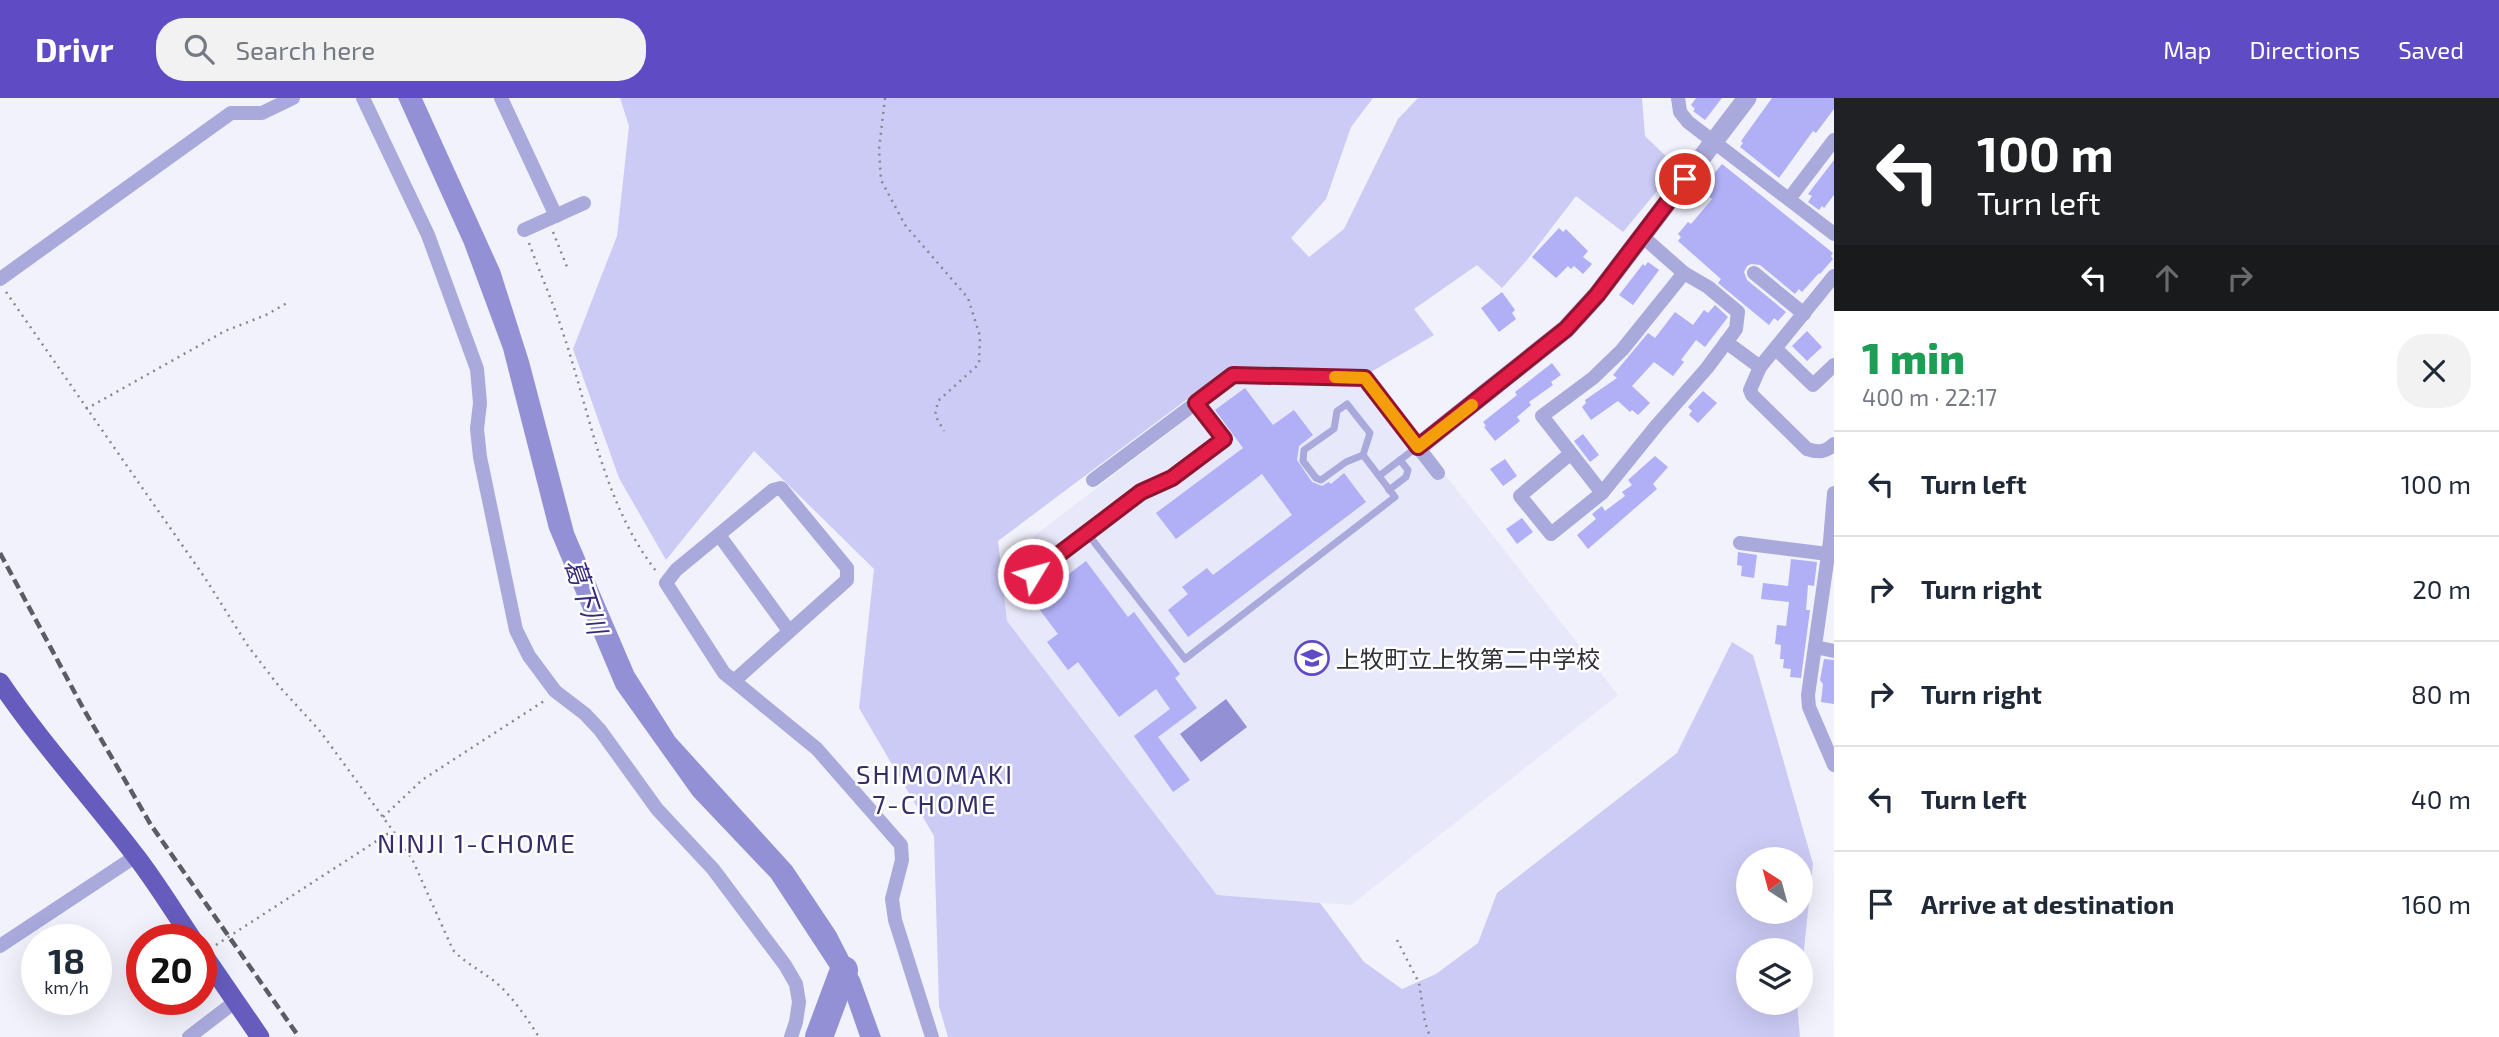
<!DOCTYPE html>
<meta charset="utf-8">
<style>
:root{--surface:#fff;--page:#f2f2f3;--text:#1f2937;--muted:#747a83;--line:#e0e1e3;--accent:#5f4cc5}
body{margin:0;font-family:"Exo 2","Noto Sans JP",sans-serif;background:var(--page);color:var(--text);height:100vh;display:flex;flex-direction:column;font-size:26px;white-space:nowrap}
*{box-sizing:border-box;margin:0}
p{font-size:23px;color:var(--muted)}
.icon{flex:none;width:38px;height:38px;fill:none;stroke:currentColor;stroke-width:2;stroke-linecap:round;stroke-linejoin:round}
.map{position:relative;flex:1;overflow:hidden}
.sheet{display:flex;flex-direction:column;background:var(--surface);width:665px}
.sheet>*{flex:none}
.hud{background:#202124;color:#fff;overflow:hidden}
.needle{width:46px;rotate:324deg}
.controls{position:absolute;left:1736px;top:749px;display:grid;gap:14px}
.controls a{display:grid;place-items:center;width:77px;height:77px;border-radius:50%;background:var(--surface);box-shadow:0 7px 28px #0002;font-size:35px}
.speed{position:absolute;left:21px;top:826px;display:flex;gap:14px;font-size:35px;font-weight:700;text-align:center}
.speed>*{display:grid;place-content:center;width:91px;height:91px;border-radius:50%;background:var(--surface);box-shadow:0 7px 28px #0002;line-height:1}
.speed small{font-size:18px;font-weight:400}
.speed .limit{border:10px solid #d22;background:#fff;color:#111}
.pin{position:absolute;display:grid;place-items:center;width:60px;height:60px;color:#fff;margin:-30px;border:4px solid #fff;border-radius:50%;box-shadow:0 2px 7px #0007}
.me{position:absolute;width:77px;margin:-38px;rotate:53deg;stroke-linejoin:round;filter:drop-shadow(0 0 5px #0008)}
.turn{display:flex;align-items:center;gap:24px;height:147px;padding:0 28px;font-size:32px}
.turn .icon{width:91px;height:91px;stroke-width:2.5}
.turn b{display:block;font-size:49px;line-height:60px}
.lanes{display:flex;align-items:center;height:66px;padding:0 28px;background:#0003;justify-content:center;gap:35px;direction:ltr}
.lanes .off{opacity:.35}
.round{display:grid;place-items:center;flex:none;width:74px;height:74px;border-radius:28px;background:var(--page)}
.overview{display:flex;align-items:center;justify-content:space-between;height:119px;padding:0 28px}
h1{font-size:42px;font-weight:800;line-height:52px;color:#1e9e55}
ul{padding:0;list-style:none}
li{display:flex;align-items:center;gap:21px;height:105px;padding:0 28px;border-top:2px solid var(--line)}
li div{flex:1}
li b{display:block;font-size:26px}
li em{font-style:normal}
header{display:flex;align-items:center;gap:42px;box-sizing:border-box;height:98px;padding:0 35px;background:var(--accent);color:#fff}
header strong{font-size:33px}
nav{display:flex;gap:38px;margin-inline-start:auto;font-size:24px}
.search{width:490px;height:63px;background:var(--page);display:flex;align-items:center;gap:18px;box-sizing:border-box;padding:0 24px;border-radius:28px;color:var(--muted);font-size:26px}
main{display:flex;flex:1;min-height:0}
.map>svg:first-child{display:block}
.built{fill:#e8e8fb}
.green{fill:#cbcbf6;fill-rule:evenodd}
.water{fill:#9390d5}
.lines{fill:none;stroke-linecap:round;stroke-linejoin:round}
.river{stroke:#9390d5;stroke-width:28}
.building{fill:#b1aff6}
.path{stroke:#888891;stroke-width:2.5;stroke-dasharray:2 5;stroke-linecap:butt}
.service{stroke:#aaa9dc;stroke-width:7}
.minor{stroke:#aaa9dc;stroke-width:14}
.tertiary{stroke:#aaa9dc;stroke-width:19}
.trunk{stroke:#665cbe;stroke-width:19}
.rail{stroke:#5b5c65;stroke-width:4.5;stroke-dasharray:10 5;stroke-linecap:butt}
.route-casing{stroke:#92132f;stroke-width:18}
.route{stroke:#e11d48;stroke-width:12}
.slow{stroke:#f59e0b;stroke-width:12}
.labels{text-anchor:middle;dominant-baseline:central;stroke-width:5;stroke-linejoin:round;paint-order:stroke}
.poi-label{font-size:24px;fill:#31313a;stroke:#fff;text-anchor:start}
.water-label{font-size:26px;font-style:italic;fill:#382a7a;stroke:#fff}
.neighbourhood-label{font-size:26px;letter-spacing:2px;fill:#352d69;stroke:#fff}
</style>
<header>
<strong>Drivr</strong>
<div class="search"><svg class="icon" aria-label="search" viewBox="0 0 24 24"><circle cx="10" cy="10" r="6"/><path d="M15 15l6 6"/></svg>Search here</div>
<nav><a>Map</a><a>Directions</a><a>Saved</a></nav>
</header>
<main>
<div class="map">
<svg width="1834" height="939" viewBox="0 0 1834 939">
<rect width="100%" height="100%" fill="#f1f2fb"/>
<path class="built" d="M1234,285L1361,286L1443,374L1618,597L1351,807L1217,797L1007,524L1000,464Z"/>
<path class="green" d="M620,0H1373L1351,29L1326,101L1291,140L1309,159L1344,131L1398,21L1418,0H1642L1645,38L1677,69L1623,134L1576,98L1527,162L1502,190L1477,167L1414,211L1434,237L1371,274L1226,272L998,443L1007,523L1217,797L1320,805L1364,864L1402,891L1436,876L1478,845L1497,795L1677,655L1732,544L1753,557L1813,766L1801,879V852H1748V905H1797L1800,939H948L939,908L934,738L859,610L874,471L754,353L666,462L619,380L573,251L617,138L629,28ZM1748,761H1801V814H1748Z"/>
<g class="water">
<path d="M398,0H422L500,172L529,263L574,434L634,574L675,639L792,768L836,834L860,881L881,939H860L843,890L771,780L693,698L616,590L549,431L503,251L464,146Z"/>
<path d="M1226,601L1247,629L1201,664L1180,636Z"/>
</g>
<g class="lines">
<path class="river" d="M819,939L844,872"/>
</g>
<g class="building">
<path d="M1696,0H1722L1705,22L1693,13L1695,11L1691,7Z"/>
<path d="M1772,0H1834V11L1816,35L1813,33L1779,80L1740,49L1743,45L1741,43Z"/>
<path d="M1834,62V97L1824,110L1822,108L1819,112L1808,104L1812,98L1808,96Z"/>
<path d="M1722,66L1833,155L1831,158L1833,161L1820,176L1819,175L1802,194L1799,191L1795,196L1760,167L1751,166L1747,168L1744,174L1747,182L1786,214L1778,223L1774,220L1769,227L1718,185L1721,181L1678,143L1681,139L1678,136L1688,124L1691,126L1712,101L1700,92Z"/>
<path d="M1559,130L1563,134L1566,131L1588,153L1583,159L1592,166L1583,176L1574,168L1571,171L1568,168L1556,180L1532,159Z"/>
<path d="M1648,164L1659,172L1633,207L1619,197L1643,166L1645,168Z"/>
<path d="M1502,194L1515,212L1512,215L1516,221L1499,234L1481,210Z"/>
<path d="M1715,207L1728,219L1705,249L1696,242L1681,262L1684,264L1673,278L1654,264L1632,288L1650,305L1638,317L1632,312L1630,314L1618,303L1591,322L1582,309L1586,305L1585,302L1617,280L1613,277L1648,235L1655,240L1675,214L1693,227L1704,212L1708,215Z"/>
<path d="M1807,233L1822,249L1807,263L1792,248Z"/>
<path d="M1552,265L1561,277L1551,284L1553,287L1529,304L1531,307L1517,319L1520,323L1495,343L1484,329L1486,328L1483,324L1517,297L1515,294Z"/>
<path d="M1245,290L1273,327L1294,312L1313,337L1299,348L1297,362L1312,384L1322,388L1329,384L1331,386L1344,375L1366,404L1188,539L1168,512L1188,496L1182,489L1207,470L1213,477L1292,417L1262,376L1176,441L1156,415L1243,350L1215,312Z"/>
<path d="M1703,293L1717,305L1698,325L1689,317L1692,313L1688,309Z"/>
<path d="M1583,336L1599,357L1590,364L1574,343Z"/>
<path d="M1655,358L1668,369L1653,386L1657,391L1588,451L1577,437L1596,421L1592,416L1602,408L1605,413L1625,398L1622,394L1632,387L1628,382Z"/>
<path d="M1505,361L1517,378L1503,388L1490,371Z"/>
<path d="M1522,420L1533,434L1517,446L1506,431Z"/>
<path d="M1738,454L1757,457L1754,480L1741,478L1742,468L1737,467Z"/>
<path d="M1791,461L1817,464L1814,488L1808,487L1806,512H1810L1801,580L1790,579L1791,571L1783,570L1784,561H1780L1781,547L1775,546L1777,527L1786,528L1789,504L1761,501L1763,485L1788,488Z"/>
<path d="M1086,463L1128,519L1134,514L1180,576L1175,580L1197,610L1158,639L1190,682L1173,694L1134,638L1170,611L1156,591L1119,619L1078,564L1068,572L1047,544L1058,536L1033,503Z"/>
<path d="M1824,561L1834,562V606L1821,604L1823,586L1820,582Z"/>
</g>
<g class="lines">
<g class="path">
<path d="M885,0L879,51L881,82L905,127L968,200L980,238L979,266L938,303L935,317L944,333"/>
<path d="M553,134L567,169"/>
<path d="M529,145C540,175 553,204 563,235C590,314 603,405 656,473"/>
<path d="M6,194L205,480L248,548L278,587L320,633L404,748L413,763L453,852C468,868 487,875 502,890C516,904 528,922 539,939"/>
<path d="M86,311L225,233L266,217L287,205"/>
<path d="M383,719L422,682L544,603"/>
<path d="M1397,842L1419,885L1425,924L1430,939"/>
<path d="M216,847L392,733"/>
</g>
<g class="service">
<path d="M1379,378L1417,349"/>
<path d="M1389,392L1406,379L1408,372L1400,362"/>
<path d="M1087,435L1185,561L1395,399L1363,357L1370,335L1347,306L1337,313L1334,331L1304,352L1303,363L1316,380L1321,382L1346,364L1363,357"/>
<path d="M1033,476L1141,394L1172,380L1224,340L1196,305"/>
</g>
<g class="minor">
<path d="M363,0L428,137L477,271L480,305L477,331L480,359L516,532L529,558L555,593L585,616L600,632L657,711L713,771L785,867L796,886L799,904L796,924L791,939"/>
<path d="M501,0L556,118"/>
<path d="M1678,0L1680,14L1688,24L1834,136"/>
<path d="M1789,101L1834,42"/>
<path d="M524,132L584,105"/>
<path d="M1754,175L1804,216"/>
<path d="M1834,178L1760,269L1750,292L1752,297L1807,351C1819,355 1826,354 1834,346"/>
<path d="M0,181L231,15H262L293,0"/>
<path d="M1726,244L1760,269"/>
<path d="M1776,251L1813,287L1834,267"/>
<path d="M1570,356L1520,398L1551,436L1602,395L1657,327L1707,270L1736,231L1738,214L1708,189L1684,175L1642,138"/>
<path d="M1093,382L1233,277L1365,280L1438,375"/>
<path d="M1602,395L1542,318L1593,280L1622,252L1684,175"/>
<path d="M1834,395L1830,443L1808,597L1809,609L1834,667"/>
<path d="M719,437L789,533"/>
<path d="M1740,445L1828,456"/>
<path d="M1815,549L1834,553"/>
<path d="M734,583L847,482V470L781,390L773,392L676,472L666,485L724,575L734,583L817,651L901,747L902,762L892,801L895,822L932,939"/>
<path d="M0,848L136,758"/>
<path d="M189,939L236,903"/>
</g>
<path class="tertiary" d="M1418,349L1566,231L1597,197L1747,0"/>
<g class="trunk">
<path d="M0,584C41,645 91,699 135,757C156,784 174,814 193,842"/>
<path d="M201,853L260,939"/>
</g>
<path class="rail" d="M0,455L83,610L151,727L299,939"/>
</g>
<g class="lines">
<g class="route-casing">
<path id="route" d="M1033,476L1141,394L1172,380L1224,341L1196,305L1233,277L1365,280L1418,349L1566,231L1597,197L1685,81"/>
</g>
<use href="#route" class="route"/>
<path class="slow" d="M1335,279L1365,280L1418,349L1472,307"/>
</g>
<defs>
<g id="school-ring" transform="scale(1.75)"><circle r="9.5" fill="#fff" stroke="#5f4cc5" stroke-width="1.5"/><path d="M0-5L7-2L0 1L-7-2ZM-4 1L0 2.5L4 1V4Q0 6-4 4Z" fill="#5f4cc5"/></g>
</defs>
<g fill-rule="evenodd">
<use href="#school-ring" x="1312" y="560"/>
</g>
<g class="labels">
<g class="poi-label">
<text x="1336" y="560">上牧町立上牧第二中学校</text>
</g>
<g class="water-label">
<text transform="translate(587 498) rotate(71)">葛下川</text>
</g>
<g class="neighbourhood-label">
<text x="935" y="675">SHIMOMAKI<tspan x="935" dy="30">7-CHOME</tspan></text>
<text x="477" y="744">NINJI 1-CHOME</text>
</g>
</g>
</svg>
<div class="controls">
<a><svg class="needle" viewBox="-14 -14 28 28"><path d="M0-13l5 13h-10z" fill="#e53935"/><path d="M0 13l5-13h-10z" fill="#747a83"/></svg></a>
<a><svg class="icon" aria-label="layers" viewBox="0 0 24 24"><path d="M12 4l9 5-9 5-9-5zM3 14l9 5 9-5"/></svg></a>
</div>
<div class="speed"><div>18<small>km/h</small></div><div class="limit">20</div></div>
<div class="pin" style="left:1685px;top:81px;background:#d93025"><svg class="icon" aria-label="arrive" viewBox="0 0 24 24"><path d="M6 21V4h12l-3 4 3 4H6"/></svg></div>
<svg class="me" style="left:1033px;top:476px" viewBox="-20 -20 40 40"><circle r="17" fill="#e11d48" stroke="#fff" stroke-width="3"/><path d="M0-11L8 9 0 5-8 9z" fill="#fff"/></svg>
</div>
<section class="sheet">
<div class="hud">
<div class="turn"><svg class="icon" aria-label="left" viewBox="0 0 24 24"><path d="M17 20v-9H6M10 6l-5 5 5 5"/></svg><div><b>100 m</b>Turn left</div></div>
<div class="lanes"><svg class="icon" aria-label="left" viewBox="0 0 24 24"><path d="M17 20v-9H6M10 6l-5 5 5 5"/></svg><svg class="icon off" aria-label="ahead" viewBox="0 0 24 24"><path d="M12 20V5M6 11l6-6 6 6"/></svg><svg class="icon off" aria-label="right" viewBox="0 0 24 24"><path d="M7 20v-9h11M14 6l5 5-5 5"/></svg></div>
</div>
<div class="overview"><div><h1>1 min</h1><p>400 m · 22:17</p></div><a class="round"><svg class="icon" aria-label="close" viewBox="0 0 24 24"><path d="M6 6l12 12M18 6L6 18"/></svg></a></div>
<ul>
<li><svg class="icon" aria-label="left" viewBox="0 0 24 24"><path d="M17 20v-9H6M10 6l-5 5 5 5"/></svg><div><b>Turn left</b></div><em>100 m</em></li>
<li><svg class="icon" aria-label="right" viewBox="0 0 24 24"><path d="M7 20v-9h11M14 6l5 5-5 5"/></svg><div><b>Turn right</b></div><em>20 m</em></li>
<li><svg class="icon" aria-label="right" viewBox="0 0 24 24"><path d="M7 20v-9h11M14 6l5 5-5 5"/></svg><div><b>Turn right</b></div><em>80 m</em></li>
<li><svg class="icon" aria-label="left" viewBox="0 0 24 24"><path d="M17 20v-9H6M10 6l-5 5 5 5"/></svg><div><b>Turn left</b></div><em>40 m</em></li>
<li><svg class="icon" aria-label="arrive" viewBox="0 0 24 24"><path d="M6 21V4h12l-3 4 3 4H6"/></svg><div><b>Arrive at destination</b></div><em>160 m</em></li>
</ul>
</section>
</main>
